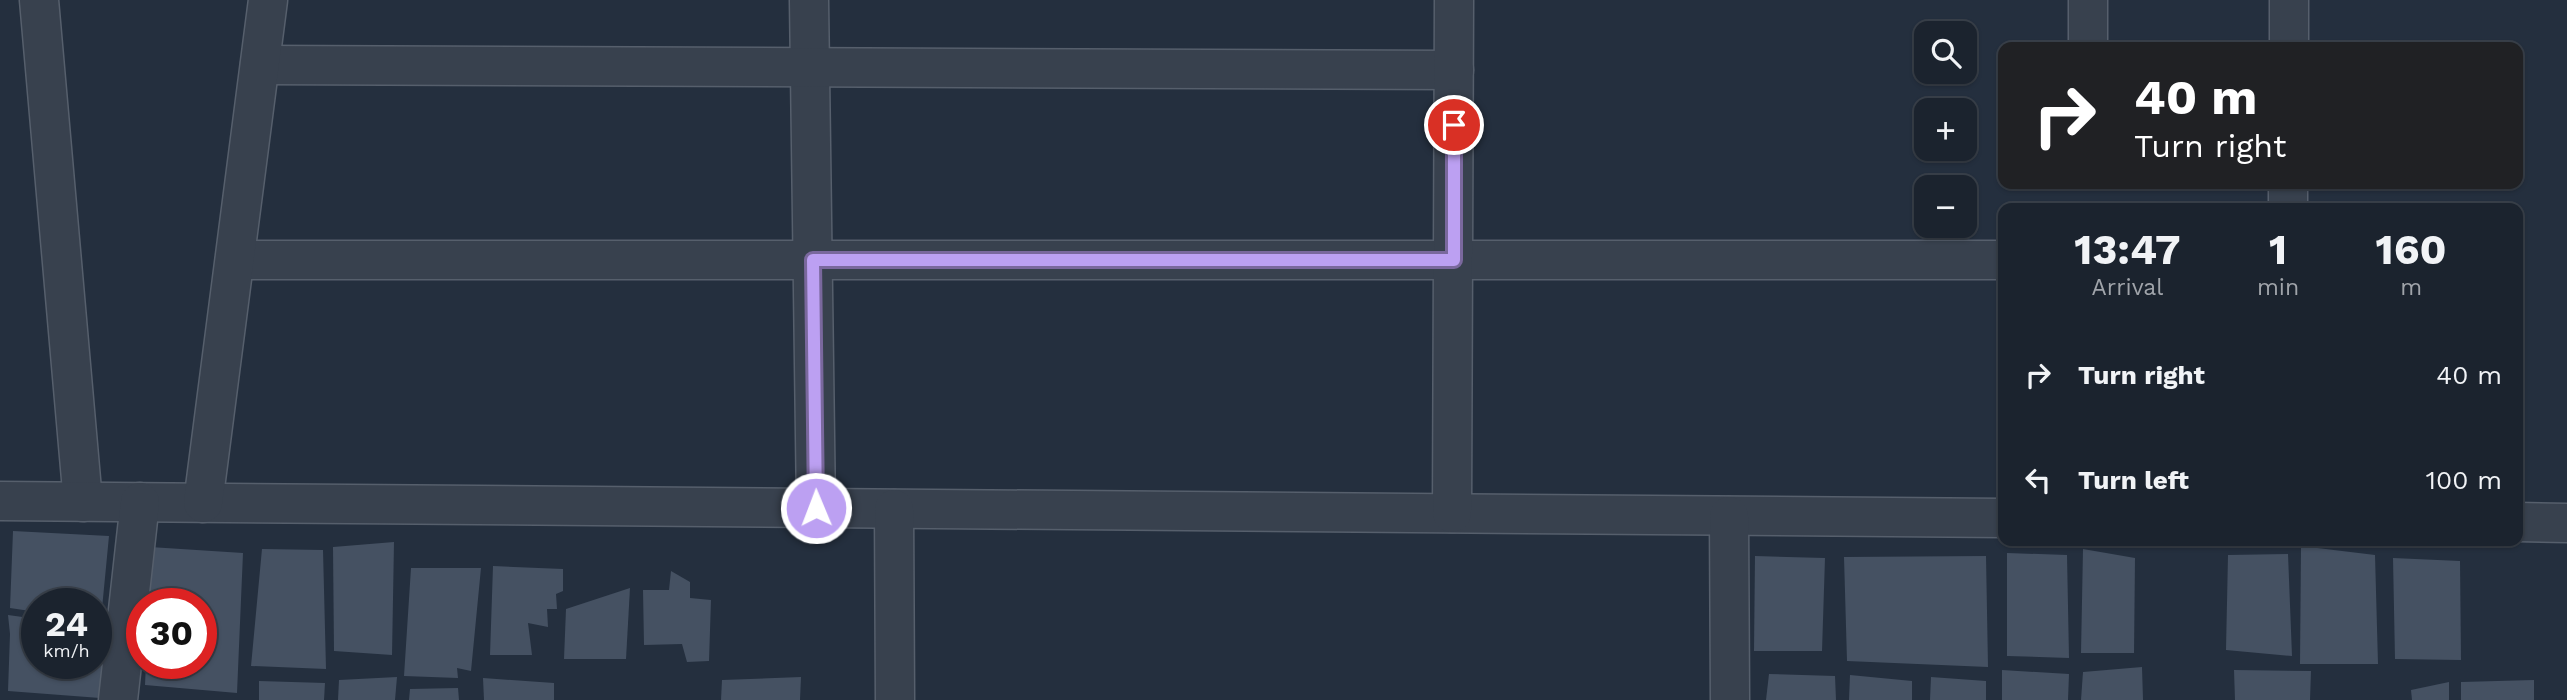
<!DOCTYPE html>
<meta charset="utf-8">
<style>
:root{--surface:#1b232e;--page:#242b36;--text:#f1f3f6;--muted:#a0a4aa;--line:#39404a}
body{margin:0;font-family:"Work Sans",sans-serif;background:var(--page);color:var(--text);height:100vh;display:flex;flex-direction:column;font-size:26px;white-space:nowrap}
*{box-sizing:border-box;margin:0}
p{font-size:23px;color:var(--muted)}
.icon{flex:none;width:38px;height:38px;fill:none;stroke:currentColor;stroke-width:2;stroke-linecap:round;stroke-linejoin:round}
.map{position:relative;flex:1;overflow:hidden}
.sheet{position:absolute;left:1998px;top:203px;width:525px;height:343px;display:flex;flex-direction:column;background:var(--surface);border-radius:14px;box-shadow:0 2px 5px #0004,0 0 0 2px var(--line)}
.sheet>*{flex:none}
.banner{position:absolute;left:1998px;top:42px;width:525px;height:147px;border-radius:14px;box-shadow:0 2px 5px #0004,0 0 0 2px var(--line);background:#202124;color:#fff;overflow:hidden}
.tools{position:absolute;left:1914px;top:21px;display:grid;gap:14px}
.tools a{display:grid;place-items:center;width:63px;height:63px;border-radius:14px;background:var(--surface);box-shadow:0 2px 5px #0004,0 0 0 2px var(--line);font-size:35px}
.speed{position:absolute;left:21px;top:588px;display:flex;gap:14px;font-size:35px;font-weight:700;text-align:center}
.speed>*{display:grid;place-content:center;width:91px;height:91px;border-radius:50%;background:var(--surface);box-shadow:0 2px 5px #0004,0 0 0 2px var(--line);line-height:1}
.speed small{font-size:18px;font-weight:400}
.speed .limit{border:10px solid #d22;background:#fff;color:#111}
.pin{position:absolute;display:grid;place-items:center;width:60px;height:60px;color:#fff;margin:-30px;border:4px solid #fff;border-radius:50%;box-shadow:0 2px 7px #0007}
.me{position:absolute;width:77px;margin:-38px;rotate:359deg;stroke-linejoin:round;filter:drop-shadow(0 0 5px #0008)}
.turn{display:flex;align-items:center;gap:24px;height:147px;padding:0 21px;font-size:32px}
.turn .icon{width:91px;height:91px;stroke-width:2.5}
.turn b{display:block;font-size:49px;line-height:60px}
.eta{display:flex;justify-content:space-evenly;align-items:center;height:119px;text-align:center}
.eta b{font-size:42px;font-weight:700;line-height:49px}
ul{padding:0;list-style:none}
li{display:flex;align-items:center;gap:21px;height:105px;padding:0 21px}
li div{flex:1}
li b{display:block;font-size:26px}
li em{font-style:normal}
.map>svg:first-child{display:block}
.building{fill:#455162}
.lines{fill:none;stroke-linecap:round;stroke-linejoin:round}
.street-casing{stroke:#565f6c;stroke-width:41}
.street{stroke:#38414e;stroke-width:38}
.route-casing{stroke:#7a689d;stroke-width:18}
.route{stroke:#bca0f2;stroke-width:12}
</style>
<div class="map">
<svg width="2567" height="700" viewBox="0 0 2567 700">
<rect width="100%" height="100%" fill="#242f3e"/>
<g class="building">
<path d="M13,531L109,536L101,619L96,618V604H37V612L10,608Z"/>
<path d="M394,542L392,655L334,651L333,547Z"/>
<path d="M2301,546L2375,555L2378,664H2300Z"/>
<path d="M150,547L243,553L237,693L145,685L146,663H201V604H148Z"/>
<path d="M262,549L323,550L326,669L251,666Z"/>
<path d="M2083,549L2135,558L2134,653H2081Z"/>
<path d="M2007,553L2067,555L2069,658L2007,656Z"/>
<path d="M2288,554L2292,656L2226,650L2228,555Z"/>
<path d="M1755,556L1825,558L1822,651H1754Z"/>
<path d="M1986,556L1988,667L1847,661L1844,557Z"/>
<path d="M2393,558L2460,561L2461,660L2395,659Z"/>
<path d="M493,566L563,569V591L556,594L557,609H547L548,627L528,623L532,655H490Z"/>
<path d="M411,568H481L471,671L457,668L458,678L404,676Z"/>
<path d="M671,571L690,582V598L711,600L709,661L687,662L682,644L644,645L643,590H669Z"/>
<path d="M630,588L626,659H564L566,609Z"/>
<path d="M8,615L37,619V663H96V626L105,627L100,698L8,691L10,634Z"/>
<path d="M2142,667L2143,700H2081L2083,672Z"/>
<path d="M2002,670L2069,674L2068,700H2002Z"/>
<path d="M2234,670L2311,671L2310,700H2235Z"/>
<path d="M1769,674L1835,676L1836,700H1766Z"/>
<path d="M1850,675L1912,681V700H1849Z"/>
<path d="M397,677L395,700H338L339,680Z"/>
<path d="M801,677L800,700H721L722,680Z"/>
<path d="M1931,677L1986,681V700H1930Z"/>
<path d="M483,678L554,683V700H484Z"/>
<path d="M2534,680V700H2461V682Z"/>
<path d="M259,681L325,683L324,700H259Z"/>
<path d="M2449,682V700H2412L2411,690Z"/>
<path d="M458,688L459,700H409L410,689Z"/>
</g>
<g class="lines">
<g class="street-casing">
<g id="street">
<path d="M39,0L83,502"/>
<path d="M809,0L816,508"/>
<path d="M2088,47V0"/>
<path d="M2289,47V0"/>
<path d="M260,65L1454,70"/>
<path d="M2288,208V184"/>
<path d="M235,260H2004"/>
<path d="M0,501L2004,518"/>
<path d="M203,503L268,0"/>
<path d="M894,509L895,700"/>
<path d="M1452,513L1454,0"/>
<path d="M1729,516L1730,700"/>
<path d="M2518,522L2567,523"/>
<path d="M118,700L140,502"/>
</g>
</g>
<use href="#street" class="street"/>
</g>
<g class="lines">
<g class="route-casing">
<path id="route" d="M816,508L813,260H1454V125"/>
</g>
<use href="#route" class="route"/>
</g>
</svg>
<div class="tools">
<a><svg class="icon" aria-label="search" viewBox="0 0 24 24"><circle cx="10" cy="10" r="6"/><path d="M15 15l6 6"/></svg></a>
<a>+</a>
<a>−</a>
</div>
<div class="speed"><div>24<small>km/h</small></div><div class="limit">30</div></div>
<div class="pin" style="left:1454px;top:125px;background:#d93025"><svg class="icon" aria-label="arrive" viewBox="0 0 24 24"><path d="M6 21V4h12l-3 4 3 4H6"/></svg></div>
<svg class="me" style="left:816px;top:508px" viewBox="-20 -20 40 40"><circle r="17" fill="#bca0f2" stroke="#fff" stroke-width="3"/><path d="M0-11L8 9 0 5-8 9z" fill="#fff"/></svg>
<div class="banner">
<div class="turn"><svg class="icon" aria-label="right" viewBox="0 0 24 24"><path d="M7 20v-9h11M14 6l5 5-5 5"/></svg><div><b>40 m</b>Turn right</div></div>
</div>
<section class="sheet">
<div class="eta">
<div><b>13:47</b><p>Arrival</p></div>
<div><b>1</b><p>min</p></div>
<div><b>160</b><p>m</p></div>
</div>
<ul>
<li><svg class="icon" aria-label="right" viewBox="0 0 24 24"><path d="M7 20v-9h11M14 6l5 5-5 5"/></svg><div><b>Turn right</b></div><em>40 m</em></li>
<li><svg class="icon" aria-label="left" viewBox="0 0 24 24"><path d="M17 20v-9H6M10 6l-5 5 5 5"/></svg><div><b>Turn left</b></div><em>100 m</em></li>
</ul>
</section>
</div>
